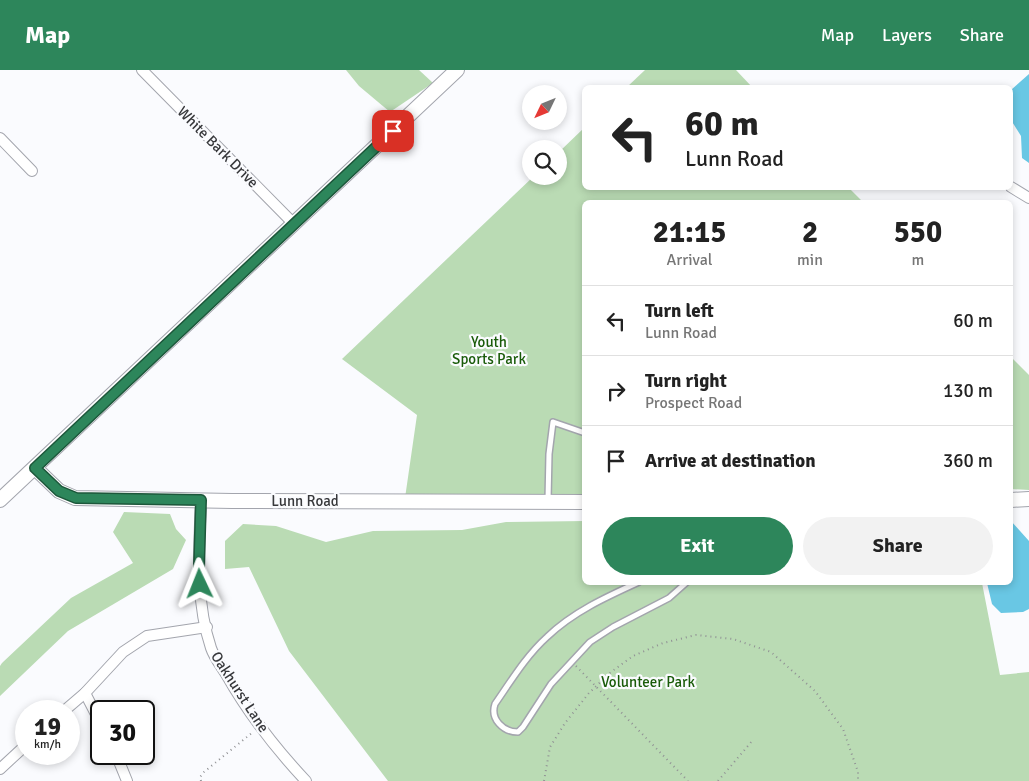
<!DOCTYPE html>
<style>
:root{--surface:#fff;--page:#f2f2f2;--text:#222;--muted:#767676;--line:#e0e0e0;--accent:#2d865b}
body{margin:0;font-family:Signika,sans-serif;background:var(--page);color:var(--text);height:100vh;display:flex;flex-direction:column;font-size:19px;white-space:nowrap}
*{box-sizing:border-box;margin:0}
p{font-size:16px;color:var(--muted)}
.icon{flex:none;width:28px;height:28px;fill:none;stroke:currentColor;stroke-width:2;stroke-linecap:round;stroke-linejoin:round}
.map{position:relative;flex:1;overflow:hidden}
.drawer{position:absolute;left:582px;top:130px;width:431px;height:385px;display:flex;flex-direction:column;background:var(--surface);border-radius:8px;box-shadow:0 2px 8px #0003}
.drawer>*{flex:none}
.top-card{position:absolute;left:582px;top:15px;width:431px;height:105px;border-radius:8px;box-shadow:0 2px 8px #0003;background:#fff;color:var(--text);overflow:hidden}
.needle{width:32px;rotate:227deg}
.tools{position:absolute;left:522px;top:15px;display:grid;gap:10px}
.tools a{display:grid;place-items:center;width:45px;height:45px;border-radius:50%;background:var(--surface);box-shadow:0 2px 8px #0003;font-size:25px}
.speed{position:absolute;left:15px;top:630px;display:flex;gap:10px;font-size:25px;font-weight:700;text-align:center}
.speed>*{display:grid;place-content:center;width:65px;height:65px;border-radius:50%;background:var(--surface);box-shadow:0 2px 8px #0003;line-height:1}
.speed small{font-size:12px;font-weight:400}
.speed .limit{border:2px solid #111;border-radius:8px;background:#fff;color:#111}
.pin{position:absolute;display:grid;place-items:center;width:42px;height:42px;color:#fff;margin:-21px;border-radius:10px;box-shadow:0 2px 8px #0006}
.me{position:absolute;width:55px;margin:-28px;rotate:358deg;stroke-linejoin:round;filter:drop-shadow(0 0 4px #0008)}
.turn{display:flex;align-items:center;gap:18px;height:105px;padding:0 20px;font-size:22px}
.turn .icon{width:65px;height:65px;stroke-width:2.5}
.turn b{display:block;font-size:35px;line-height:42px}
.eta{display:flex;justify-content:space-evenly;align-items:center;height:85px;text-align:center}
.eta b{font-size:30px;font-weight:700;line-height:35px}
.cta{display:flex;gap:10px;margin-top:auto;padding:10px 20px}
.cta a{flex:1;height:58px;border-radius:30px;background:var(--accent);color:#fff;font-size:20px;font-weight:700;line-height:58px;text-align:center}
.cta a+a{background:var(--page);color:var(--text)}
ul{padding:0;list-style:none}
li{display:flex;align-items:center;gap:15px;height:70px;padding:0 20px;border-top:1px solid var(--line)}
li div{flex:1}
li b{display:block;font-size:19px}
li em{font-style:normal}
header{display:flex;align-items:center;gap:30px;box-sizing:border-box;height:70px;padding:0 25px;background:var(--accent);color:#fff}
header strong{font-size:24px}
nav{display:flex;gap:28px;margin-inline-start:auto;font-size:18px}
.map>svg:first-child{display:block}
.green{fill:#badbb4}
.water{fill:#69c7e4}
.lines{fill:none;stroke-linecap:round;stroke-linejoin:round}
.lane-casing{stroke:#a3a5ad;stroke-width:8}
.street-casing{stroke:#a3a5ad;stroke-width:12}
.secondary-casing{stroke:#a3a5ad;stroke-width:16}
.path{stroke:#909194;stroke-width:2;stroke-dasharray:1 4;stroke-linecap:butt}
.lane{stroke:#fff;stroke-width:5}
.street{stroke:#fff;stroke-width:10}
.secondary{stroke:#fff;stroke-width:14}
.route-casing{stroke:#1d573b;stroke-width:12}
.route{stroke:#2d865b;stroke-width:9}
.labels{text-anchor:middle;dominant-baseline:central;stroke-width:4.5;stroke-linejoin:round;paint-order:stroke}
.street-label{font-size:15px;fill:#37383b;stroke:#fafbfe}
.park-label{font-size:15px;fill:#195b09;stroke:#fafbfe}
</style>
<header>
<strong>Map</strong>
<nav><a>Map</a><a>Layers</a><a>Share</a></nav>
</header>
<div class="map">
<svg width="1029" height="711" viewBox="0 0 1029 711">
<rect width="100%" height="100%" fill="#fafbfe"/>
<g class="green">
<path d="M346,0H419L433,13L390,42L359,16Z"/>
<path d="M645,0H736L752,17H627Z"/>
<path d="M585,57V118H849L863,132H585V428H405L417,345L342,289L534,106H559V82Z"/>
<path d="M1011,287L1029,305V420L1011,419Z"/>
<path d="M124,442L170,444L176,459L186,470L173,499L68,561L0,626V596L2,593L71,528L133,493L113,462Z"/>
<path d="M585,451V512L982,513L1000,605L1029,602V711H388L289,581L249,497L225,499V471L243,454L276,456L326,472L373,461L462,460L506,452Z"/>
</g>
<g class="water">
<path d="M1029,4V93L1022,88L1021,66L1011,50V20Z"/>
<path d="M1011,451L1029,471V539L1023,542L1001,543L992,534L987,513L1011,512Z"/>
</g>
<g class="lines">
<g class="lane-casing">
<g id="lane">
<path d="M548,430L549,384L553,352L585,363"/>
<path d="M639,512C606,527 573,542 547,567C526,586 511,611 495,634C490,649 503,662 518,662L523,657L551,614L590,572L613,557L669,528L687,512"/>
</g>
</g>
<g class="street-casing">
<g id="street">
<path d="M142,0L294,154"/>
<path d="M0,68L32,101"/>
<path d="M1011,117L1029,128"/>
<path d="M201,430C199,479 195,530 211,578C214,587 221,596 226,604C248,643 276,679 306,711"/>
<path d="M85,623L101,654"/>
<path d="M64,641L85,623L123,582L147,566L207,557"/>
<path d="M116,684L127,711"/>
<path d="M0,699L26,675"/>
</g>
</g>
<g class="secondary-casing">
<g id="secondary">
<path d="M35,398L59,421L75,428L232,431L585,432"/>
<path d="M0,430L457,0"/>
<path d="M1011,430L1029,429"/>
</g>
</g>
<g class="path">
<path d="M576,596L688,711"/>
<path d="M201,711L200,707L204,702L253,662"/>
<path d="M544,711L550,677L565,653L589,623L611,602L633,586L663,573L696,565L733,569L771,582L815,621L843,659L858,702V711"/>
<path d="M718,711L753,670"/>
</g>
<use href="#lane" class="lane"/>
<use href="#street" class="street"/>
<use href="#secondary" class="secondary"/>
</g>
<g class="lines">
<g class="route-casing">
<path id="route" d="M200,514L199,497L201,430L76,428L59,421L35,398L393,61"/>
</g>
<use href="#route" class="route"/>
</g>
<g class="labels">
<g class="street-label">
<text transform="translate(218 77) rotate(45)">White Bark Drive</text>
<text x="305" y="431">Lunn Road</text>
<text transform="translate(240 622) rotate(57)">Oakhurst Lane</text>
</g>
<g class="park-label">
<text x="489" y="272">Youth<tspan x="489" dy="17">Sports Park</tspan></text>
<text x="648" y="612">Volunteer Park</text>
</g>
</g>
</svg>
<div class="tools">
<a><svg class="needle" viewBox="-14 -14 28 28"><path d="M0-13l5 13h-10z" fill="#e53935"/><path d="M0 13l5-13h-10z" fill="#767676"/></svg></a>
<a><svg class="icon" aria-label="search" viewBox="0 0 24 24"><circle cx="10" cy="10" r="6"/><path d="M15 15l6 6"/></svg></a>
</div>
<div class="speed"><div>19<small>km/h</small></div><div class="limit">30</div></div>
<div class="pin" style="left:393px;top:61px;background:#d93025"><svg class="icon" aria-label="arrive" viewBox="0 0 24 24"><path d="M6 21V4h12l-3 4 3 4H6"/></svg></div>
<svg class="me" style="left:200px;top:514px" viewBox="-20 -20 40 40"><path d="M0-17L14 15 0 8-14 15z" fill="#2d865b" stroke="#fff" stroke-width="4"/></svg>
<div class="top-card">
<div class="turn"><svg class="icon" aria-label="left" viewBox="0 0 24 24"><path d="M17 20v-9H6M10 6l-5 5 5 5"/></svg><div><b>60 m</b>Lunn Road</div></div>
</div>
<section class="drawer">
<div class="eta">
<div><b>21:15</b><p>Arrival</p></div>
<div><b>2</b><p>min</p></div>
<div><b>550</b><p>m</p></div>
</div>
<ul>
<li><svg class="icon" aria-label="left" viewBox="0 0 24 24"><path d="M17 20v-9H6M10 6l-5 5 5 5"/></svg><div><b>Turn left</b><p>Lunn Road</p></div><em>60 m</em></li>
<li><svg class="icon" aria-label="right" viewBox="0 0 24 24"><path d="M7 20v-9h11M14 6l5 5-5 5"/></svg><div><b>Turn right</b><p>Prospect Road</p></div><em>130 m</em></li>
<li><svg class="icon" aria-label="arrive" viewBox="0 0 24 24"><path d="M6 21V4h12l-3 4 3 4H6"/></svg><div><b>Arrive at destination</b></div><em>360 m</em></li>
</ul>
<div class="cta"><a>Exit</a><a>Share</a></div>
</section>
</div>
